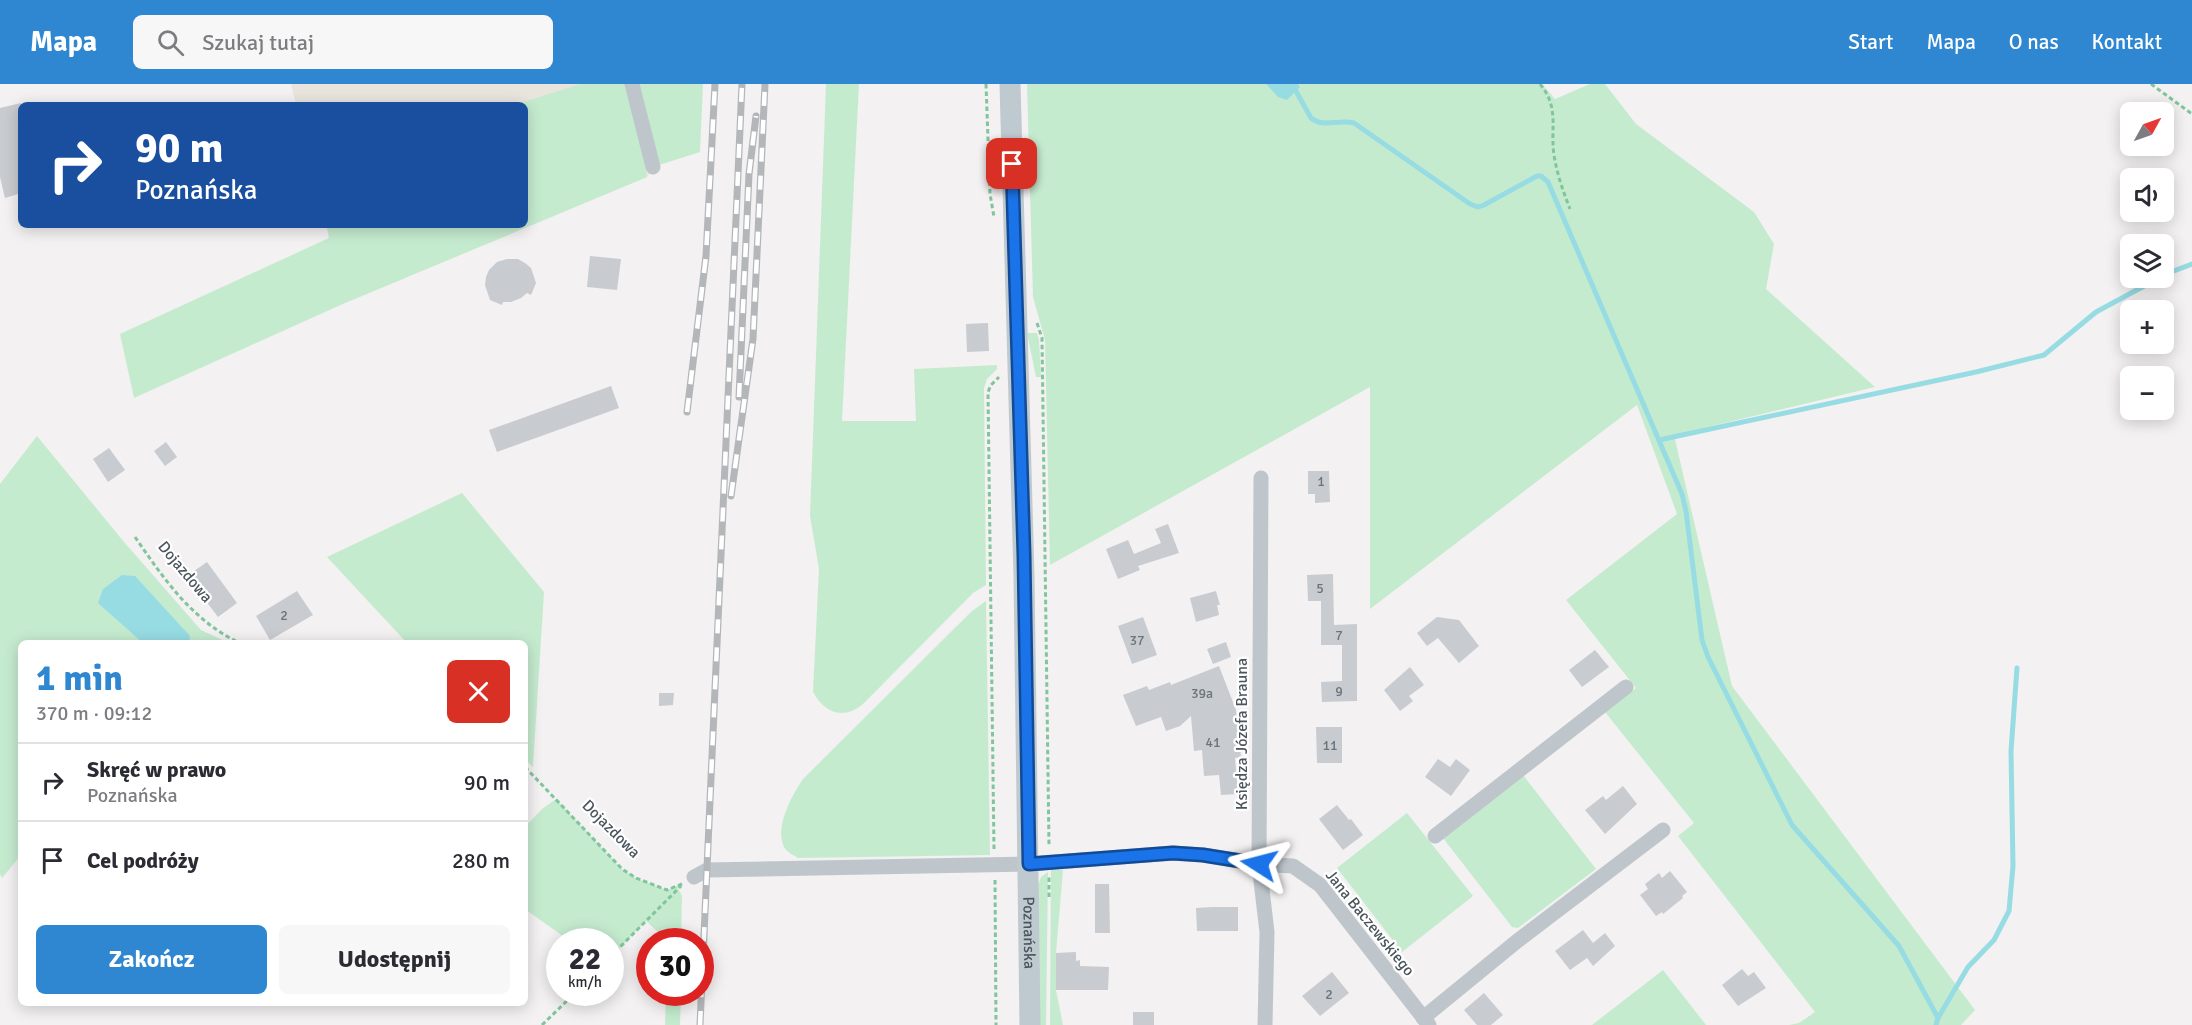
<!DOCTYPE html>
<html lang="pl">
<meta charset="utf-8">
<style>
:root{--surface:#fff;--page:#f7f7f7;--text:#2b2b33;--muted:#7c7c81;--line:#e1e1e2;--accent:#2e87d0}
body{margin:0;font-family:Signika,sans-serif;background:var(--page);color:var(--text);height:100vh;display:flex;flex-direction:column;font-size:22px;white-space:nowrap}
*{box-sizing:border-box;margin:0}
p{font-size:20px;color:var(--muted)}
.icon{flex:none;width:33px;height:33px;fill:none;stroke:currentColor;stroke-width:2;stroke-linecap:round;stroke-linejoin:round}
.map{position:relative;flex:1;overflow:hidden}
.sheet{position:absolute;left:18px;top:556px;width:510px;height:366px;display:flex;flex-direction:column;background:var(--surface);border-radius:9px;box-shadow:0 3px 15px #0003}
.sheet>*{flex:none}
.guide{position:absolute;left:18px;top:18px;width:510px;height:126px;border-radius:9px;box-shadow:0 3px 15px #0003;background:#1a4fa0;color:#fff;overflow:hidden}
.needle{width:39px;rotate:50deg}
.tools{position:absolute;left:2120px;top:18px;display:grid;gap:12px}
.tools a{display:grid;place-items:center;width:54px;height:54px;border-radius:9px;background:var(--surface);box-shadow:0 3px 15px #0003;font-size:30px}
.speed{position:absolute;left:546px;top:844px;display:flex;gap:12px;font-size:30px;font-weight:700;text-align:center}
.speed>*{display:grid;place-content:center;width:78px;height:78px;border-radius:50%;background:var(--surface);box-shadow:0 3px 15px #0003;line-height:1}
.speed small{font-size:15px;font-weight:400}
.speed .limit{border:9px solid #d22;background:#fff;color:#111}
.pin{position:absolute;display:grid;place-items:center;width:51px;height:51px;color:#fff;margin:-26px;border-radius:12px;box-shadow:0 3px 9px #0006}
.me{position:absolute;width:66px;margin:-33px;rotate:279deg;stroke-linejoin:round;filter:drop-shadow(0 0 4px #0008)}
.turn{display:flex;align-items:center;gap:21px;height:126px;padding:0 18px;font-size:27px}
.turn .icon{width:78px;height:78px;stroke-width:2.5}
.turn b{display:block;font-size:42px;line-height:51px}
.round{display:grid;place-items:center;flex:none;width:63px;height:63px;border-radius:9px;background:var(--page)}
.head{display:flex;align-items:center;justify-content:space-between;height:102px;padding:0 18px}
h1{font-size:36px;font-weight:700;line-height:45px;color:var(--accent)}
.cta{display:flex;gap:12px;margin-top:auto;padding:12px 18px}
.cta a{flex:1;height:69px;border-radius:9px;background:var(--accent);color:#fff;font-size:24px;font-weight:700;line-height:69px;text-align:center}
.cta a+a{background:var(--page);color:var(--text)}
ul{padding:0;list-style:none}
li{display:flex;align-items:center;gap:18px;height:78px;padding:0 18px;border-top:2px solid var(--line)}
li div{flex:1}
li b{display:block;font-size:22px}
li em{font-style:normal}
header{display:flex;align-items:center;gap:36px;box-sizing:border-box;height:84px;padding:0 30px;background:var(--accent);color:#fff}
header strong{font-size:28px}
nav{display:flex;gap:33px;margin-inline-start:auto;font-size:21px}
.search{width:420px;height:54px;background:var(--page);display:flex;align-items:center;gap:15px;box-sizing:border-box;padding:0 21px;border-radius:9px;color:var(--muted);font-size:22px}
.map>svg:first-child{display:block}
.commercial{fill:#e9e5de}
.green{fill:#c5ebcf}
.water{fill:#97dce3}
.lines{fill:none;stroke-linecap:round;stroke-linejoin:round}
.stream{stroke:#97dce3;stroke-width:5}
.building{fill:#c8ccd0}
.path{stroke:#81c59c;stroke-width:3;stroke-dasharray:4.5 3;stroke-linecap:butt}
.minor{stroke:#bec6cc;stroke-width:15}
.secondary{stroke:#bfc9d0;stroke-width:21}
.rail-casing{stroke:#b4b7ba;stroke-width:7}
.rail{stroke:#fff;stroke-width:4.5;stroke-dasharray:14;stroke-linecap:butt}
.route-casing{stroke:#114b97;stroke-width:15}
.route{stroke:#1a73e8;stroke-width:10}
.labels{text-anchor:middle;dominant-baseline:central;stroke-width:4.5;stroke-linejoin:round;paint-order:stroke}
.number-label{font-size:14px;fill:#6a7479}
.street-label{font-size:16px;fill:#4b565c;stroke:#fff}
</style>
<header>
<strong>Mapa</strong>
<div class="search"><svg class="icon" aria-label="search" viewBox="0 0 24 24"><circle cx="10" cy="10" r="6"/><path d="M15 15l6 6"/></svg>Szukaj tutaj</div>
<nav><a>Start</a><a>Mapa</a><a>O nas</a><a>Kontakt</a></nav>
</header>
<div class="map">
<svg width="2192" height="941" viewBox="0 0 2192 941">
<rect width="100%" height="100%" fill="#f3f1f1"/>
<path class="commercial" d="M291,0H632L653,83L647,93L345,219L326,141H525V21H296Z"/>
<g class="green">
<path d="M580,0H629L647,93L345,219L134,314L120,250L329,154L327,141H525V21H514Z"/>
<path d="M632,0H703L700,68L653,83Z"/>
<path d="M826,0H859L842,337H916L914,285L997,281V285L987,295L984,304L986,501L973,509L863,620C843,637 824,628 813,608L819,485L810,432Z"/>
<path d="M1027,0H1542L1555,15L1590,0H1605L1636,40L1754,128L1774,160L1766,205L1875,303L1674,351L1732,602L1975,926L1961,941H1789L1799,939L1815,928L1678,752L1694,739L1605,628L1636,604L1566,516L1677,430L1637,321L1370,525V303L1050,481L1045,256L1033,213Z"/>
<path d="M1027,249H1037L1039,256L1041,293H1036Z"/>
<path d="M37,352L124,458L201,546L229,559L21,560V771L2,794L0,790V400Z"/>
<path d="M462,409L544,508L533,683L525,675V560L407,559L327,473Z"/>
<path d="M986,517L990,771L798,774C795,772 789,769 786,766C772,747 792,711 803,695L972,527Z"/>
<path d="M1523,691L1596,785L1518,844L1512,843L1443,754Z"/>
<path d="M556,715L622,785L636,794L667,806L683,799L678,804L682,812L681,858H661L658,848L646,837L611,873L610,858H571L525,825V743L542,725Z"/>
<path d="M1407,729L1473,812L1402,868L1337,784Z"/>
<path d="M1051,786H1063L1056,869V906L1063,941H1050Z"/>
<path d="M1048,788L1046,941H1039L1038,802L1041,793Z"/>
<path d="M1663,886L1706,941H1592Z"/>
<path d="M666,909H681L680,941H665Z"/>
</g>
<g class="water">
<path d="M1266,0H1298L1300,3L1287,16L1278,13Z"/>
<path d="M122,491L135,492L190,552L189,559H143L98,519L103,505Z"/>
</g>
<g class="lines">
<g class="stream">
<path d="M1292,0L1311,34C1323,44 1339,35 1354,39L1470,120L1478,123L1484,121L1537,92H1541L1548,98L1682,410L1686,427L1702,556L1708,573L1792,741L1899,862L1938,934L1936,941"/>
<path d="M2163,191L2192,180"/>
<path d="M1659,356L1976,288L2044,271L2096,228L2159,194"/>
<path d="M1938,934L1968,883L1994,856L2009,827L2013,782L2011,667L2017,584"/>
</g>
</g>
<g class="building">
<path d="M21,19V109L5,114L0,93V24Z"/>
<path d="M590,172L621,175L617,206L587,203Z"/>
<path d="M507,175H518L525,179L531,184L536,199L531,211L527,209L521,214L511,218H503L502,221L490,216L485,201L486,193L489,186L497,178Z"/>
<path d="M988,239L989,267L967,268L966,240Z"/>
<path d="M611,302L619,324L497,368L489,346Z"/>
<path d="M166,358L177,373L165,382L154,367Z"/>
<path d="M109,364L125,386L108,398L93,375Z"/>
<path d="M1308,387H1329L1330,418L1315,419V410H1308Z"/>
<path d="M1168,440L1179,469L1138,482L1140,486L1118,495L1106,465L1128,456L1134,470L1161,459L1155,445Z"/>
<path d="M207,478L237,519L218,533L187,492Z"/>
<path d="M1333,490L1334,541L1357,540V617L1322,618L1321,598L1342,597V561H1321V517H1308L1307,491Z"/>
<path d="M297,507L313,531L270,556L256,532Z"/>
<path d="M1216,507L1220,521H1217L1219,531L1196,538L1190,514Z"/>
<path d="M1143,533L1157,571L1132,580L1118,542Z"/>
<path d="M1437,533L1459,536L1479,562L1459,579L1438,554L1427,562L1417,549Z"/>
<path d="M1226,558L1231,573L1213,580L1207,565Z"/>
<path d="M1595,566L1609,583L1582,603L1569,586Z"/>
<path d="M1219,582L1236,626L1241,673L1235,674L1238,710L1221,711L1219,691L1204,692L1202,666L1194,667L1191,632L1180,642L1166,647L1161,633L1136,642L1123,611L1147,602L1149,606L1170,598L1171,601Z"/>
<path d="M1410,583L1424,601L1409,612L1413,617L1400,627L1384,606Z"/>
<path d="M659,609H674L673,621L659,622Z"/>
<path d="M1316,643H1342V679H1317Z"/>
<path d="M1438,675L1450,683L1456,675L1470,686L1451,712L1425,693Z"/>
<path d="M1623,702L1637,720L1605,750L1585,726L1603,712L1606,716Z"/>
<path d="M1337,721L1349,736L1351,735L1363,751L1343,766L1319,735Z"/>
<path d="M1670,787L1687,808L1682,812L1683,814L1663,830L1662,828L1656,832L1640,811L1648,805L1645,800L1659,789L1662,794Z"/>
<path d="M1095,800H1109L1110,849H1095Z"/>
<path d="M1213,823H1238V847H1197L1196,824Z"/>
<path d="M1583,846L1593,859L1605,849L1615,862L1593,882L1587,874L1570,886L1555,867Z"/>
<path d="M1076,868V877L1080,876V882L1109,883L1108,906H1056V869Z"/>
<path d="M1742,885L1748,892L1754,888L1766,904L1738,922L1722,901Z"/>
<path d="M1332,888L1349,909L1320,932L1302,912Z"/>
<path d="M1484,909L1503,931L1491,941H1477L1464,926Z"/>
<rect x="1133" y="928" width="21" height="13"/>
</g>
<g class="lines">
<g class="path">
<path d="M986,0L990,110L994,133"/>
<path d="M1540,0C1560,24 1550,45 1554,71C1557,90 1563,107 1570,125"/>
<path d="M2151,0L2192,30"/>
<path d="M1037,239L1042,254L1049,762"/>
<path d="M135,453C164,495 193,538 242,560"/>
<path d="M525,683L622,785L636,794L667,806L682,800"/>
<path d="M994,765L988,308L991,301L999,293"/>
<path d="M995,796L996,941"/>
<path d="M1049,813V793"/>
<path d="M610,873L681,802"/>
<path d="M542,941L575,909"/>
</g>
<g class="minor">
<path d="M632,0L653,83"/>
<path d="M1261,394L1259,780L1267,848L1265,941"/>
<path d="M1435,752L1626,603"/>
<path d="M694,793L707,786L1029,780L1173,769L1203,771L1259,780L1293,782L1320,801L1429,941"/>
<path d="M1423,934L1516,858L1663,746"/>
</g>
<path class="secondary" id="s1" d="M1010,0L1024,492L1030,941"/>
<g class="rail-casing">
<g id="rail">
<path d="M739,313L749,90L756,32"/>
<path d="M687,328L706,172L715,0"/>
<path d="M731,412L753,255L765,0"/>
<path d="M700,941L742,0"/>
</g>
</g>
<use href="#rail" class="rail"/>
</g>
<g class="lines">
<g class="route-casing">
<path id="route" d="M1012,80L1024,471L1029,780L1173,769L1203,771L1259,780"/>
</g>
<use href="#route" class="route"/>
</g>
<g class="labels">
<g class="number-label">
<text x="1321" y="397">1</text>
<text x="1320" y="504">5</text>
<text x="284" y="531">2</text>
<text x="1339" y="551">7</text>
<text x="1137" y="556">37</text>
<text x="1339" y="607">9</text>
<text x="1202" y="609">39a</text>
<text x="1213" y="658">41</text>
<text x="1330" y="661">11</text>
<text x="1329" y="910">2</text>
</g>
<g class="street-label">
<text transform="translate(185 488) rotate(50)">Dojazdowa</text>
<text transform="translate(1242 650) rotate(-90)">Księdza Józefa Brauna</text>
<text transform="translate(611 745) rotate(45)">Dojazdowa</text>
<text transform="translate(1370 839) rotate(51)">Jana Baczewskiego</text>
<text stroke="none"><textPath href="#s1" startOffset="849">Poznańska</textPath></text>
</g>
</g>
</svg>
<div class="tools">
<a><svg class="needle" viewBox="-14 -14 28 28"><path d="M0-13l5 13h-10z" fill="#e53935"/><path d="M0 13l5-13h-10z" fill="#7c7c81"/></svg></a>
<a><svg class="icon" aria-label="sound" viewBox="0 0 24 24"><path d="M4 9h4l5-4v14l-5-4H4zM17 9q2 3 0 6"/></svg></a>
<a><svg class="icon" aria-label="layers" viewBox="0 0 24 24"><path d="M12 4l9 5-9 5-9-5zM3 14l9 5 9-5"/></svg></a>
<a>+</a>
<a>−</a>
</div>
<div class="speed"><div>22<small>km/h</small></div><div class="limit">30</div></div>
<div class="pin" style="left:1012px;top:80px;background:#d93025"><svg class="icon" aria-label="arrive" viewBox="0 0 24 24"><path d="M6 21V4h12l-3 4 3 4H6"/></svg></div>
<svg class="me" style="left:1259px;top:780px" viewBox="-20 -20 40 40"><path d="M0-17L14 15 0 8-14 15z" fill="#1a73e8" stroke="#fff" stroke-width="4"/></svg>
<div class="guide">
<div class="turn"><svg class="icon" aria-label="right" viewBox="0 0 24 24"><path d="M7 20v-9h11M14 6l5 5-5 5"/></svg><div><b>90 m</b>Poznańska</div></div>
</div>
<section class="sheet">
<div class="head"><div><h1>1 min</h1><p>370 m · 09:12</p></div><a class="round" style="background:#d93025;color:#fff"><svg class="icon" aria-label="close" viewBox="0 0 24 24"><path d="M6 6l12 12M18 6L6 18"/></svg></a></div>
<ul>
<li><svg class="icon" aria-label="right" viewBox="0 0 24 24"><path d="M7 20v-9h11M14 6l5 5-5 5"/></svg><div><b>Skręć w prawo</b><p>Poznańska</p></div><em>90 m</em></li>
<li><svg class="icon" aria-label="arrive" viewBox="0 0 24 24"><path d="M6 21V4h12l-3 4 3 4H6"/></svg><div><b>Cel podróży</b></div><em>280 m</em></li>
</ul>
<div class="cta"><a>Zakończ</a><a>Udostępnij</a></div>
</section>
</div>
